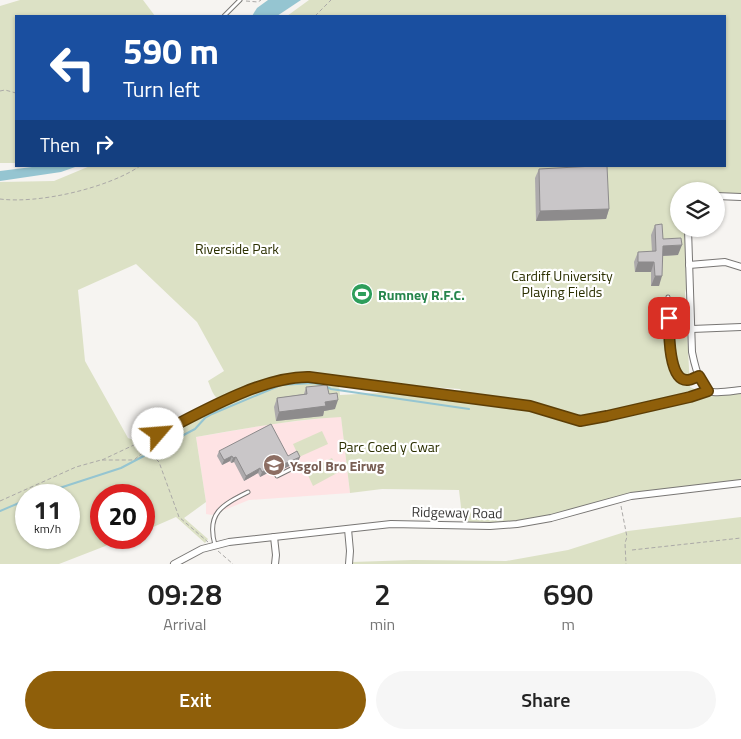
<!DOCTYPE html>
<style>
:root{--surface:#fff;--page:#f6f6f6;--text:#222;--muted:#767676;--accent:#8f5f0a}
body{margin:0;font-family:"Titillium Web",sans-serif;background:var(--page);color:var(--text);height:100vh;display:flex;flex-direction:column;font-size:19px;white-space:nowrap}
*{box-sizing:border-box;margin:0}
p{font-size:16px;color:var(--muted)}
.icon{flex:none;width:28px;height:28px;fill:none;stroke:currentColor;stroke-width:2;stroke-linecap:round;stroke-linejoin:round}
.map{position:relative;height:564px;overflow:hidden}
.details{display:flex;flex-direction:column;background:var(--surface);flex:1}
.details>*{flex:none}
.banner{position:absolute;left:15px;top:15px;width:711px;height:152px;border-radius:0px;box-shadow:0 1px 4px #0004;background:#1a4fa0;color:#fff;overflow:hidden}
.buttons{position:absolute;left:670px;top:182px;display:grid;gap:10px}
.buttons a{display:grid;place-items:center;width:55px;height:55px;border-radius:50%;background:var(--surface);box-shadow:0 1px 4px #0004;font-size:25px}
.speed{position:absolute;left:15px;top:484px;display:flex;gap:10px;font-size:25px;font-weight:700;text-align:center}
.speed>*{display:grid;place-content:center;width:65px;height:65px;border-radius:50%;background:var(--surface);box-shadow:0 1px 4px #0004;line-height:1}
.speed small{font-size:12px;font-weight:400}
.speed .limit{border:8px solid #d22;background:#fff;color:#111}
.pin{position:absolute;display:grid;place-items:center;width:42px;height:42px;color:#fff;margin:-21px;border-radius:10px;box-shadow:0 2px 8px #0006}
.me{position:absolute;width:55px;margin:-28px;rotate:63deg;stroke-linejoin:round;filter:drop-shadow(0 0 4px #0008)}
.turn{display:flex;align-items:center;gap:18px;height:105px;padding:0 25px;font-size:22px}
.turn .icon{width:65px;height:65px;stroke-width:2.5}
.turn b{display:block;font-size:35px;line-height:42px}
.then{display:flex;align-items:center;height:48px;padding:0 25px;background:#0003;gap:10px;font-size:19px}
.eta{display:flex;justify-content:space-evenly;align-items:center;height:85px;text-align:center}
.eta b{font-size:30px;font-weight:600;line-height:35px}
.cta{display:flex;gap:10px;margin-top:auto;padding:10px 25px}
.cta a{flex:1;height:58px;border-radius:30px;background:var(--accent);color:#fff;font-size:20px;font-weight:600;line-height:58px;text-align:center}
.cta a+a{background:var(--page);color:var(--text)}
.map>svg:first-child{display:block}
.education{fill:#fee3e4}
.green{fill:#dce1c5;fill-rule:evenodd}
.water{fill:#95c5d1}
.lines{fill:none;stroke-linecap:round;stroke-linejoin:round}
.stream{stroke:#95c5d1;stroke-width:2}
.lane-casing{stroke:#787674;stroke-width:5}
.street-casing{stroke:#787674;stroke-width:8}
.path{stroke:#aba9a7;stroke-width:1;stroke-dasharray:4 2.5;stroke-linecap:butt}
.lane{stroke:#fff;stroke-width:3}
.street{stroke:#fff;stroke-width:6}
.wall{fill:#adaaac}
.shaded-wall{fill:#8d8b8c}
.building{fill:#c9c6c8;stroke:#8d8b8c}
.route-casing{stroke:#5d3e06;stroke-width:12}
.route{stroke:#8f5f0a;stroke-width:9}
.labels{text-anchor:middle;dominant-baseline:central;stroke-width:4.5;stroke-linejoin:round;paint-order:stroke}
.park-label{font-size:14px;fill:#2b2f00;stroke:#fff}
.leisure-label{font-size:14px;font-weight:bold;fill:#27864d;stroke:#fff;text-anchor:start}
.education-label{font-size:14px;font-weight:bold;fill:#785e54;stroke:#fff;text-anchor:start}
.street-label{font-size:14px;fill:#383736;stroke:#fff}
</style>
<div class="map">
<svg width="741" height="564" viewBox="0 0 741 564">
<rect width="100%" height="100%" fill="#f6f4f1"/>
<path class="education" d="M341,416L350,493L249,500L212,515L206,514V502L196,437L272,424Z"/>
<g class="green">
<path d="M20,0H143L155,16H16V163H0V6Z"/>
<path d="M309,0H741V195L716,194V191H679V229H685L686,289L685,293L690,387L710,396L741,392V481L631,494L551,515L517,521L463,524L459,490L382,489L350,493L341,417C293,419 244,429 196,437L206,502L184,518L208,539L205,543L176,517L144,531V495H101V538H126L59,564H0V182L54,181L90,166H725V16H287ZM136,264L197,322L224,371L208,381C211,388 213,397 220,400L281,375L309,373V380C261,381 216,407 174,429L172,426L139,442L128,438L85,361L78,290ZM339,385H340L396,392L340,395ZM401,385L460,389L461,390L401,392ZM26,495H69V538H26Z"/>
<path d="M322,431L328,444L299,457L293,444Z"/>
<path d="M332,458L339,472L313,486L306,471Z"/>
<path d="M741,517V564H351L352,562L413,560L506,561L568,550L628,531Z"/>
</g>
<g class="water">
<path d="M268,0H301L277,16H252L257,8Z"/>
<path d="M40,166H78L61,172L0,181V171Z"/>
</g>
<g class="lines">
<g class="stream">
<path d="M38,495L121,468L195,429L205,418L212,414L281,385L313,383L323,385L331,389L469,409"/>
<path d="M0,511L26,500"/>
</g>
<g class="lane-casing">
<g id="lane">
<path d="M224,16L240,0"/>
<path d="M668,297L671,357C676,375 679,384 699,376"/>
<path d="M158,434C200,413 262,376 309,377L530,406L580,421L607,416L690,397L707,391"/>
<path d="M277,476L297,466"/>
<path d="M215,545C206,513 222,505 248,492"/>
</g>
</g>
<g class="street-casing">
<g id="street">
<path d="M716,196L741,197"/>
<path d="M688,229L692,352C694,362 700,391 713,392C722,393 732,391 741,390"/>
<path d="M689,265L725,262L741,267"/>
<path d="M692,329L741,327"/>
<path d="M348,529L350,551L349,564"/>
<path d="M274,537L276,555L275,564"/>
<path d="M174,564L202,549L229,542L391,524L490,526L517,524L551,518L631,496L741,483"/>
</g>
</g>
<g class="path">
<path d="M246,1L258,2L261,0"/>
<path d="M315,16L331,0"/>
<path d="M0,91L5,90L16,93"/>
<path d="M0,199C39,204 108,188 140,166"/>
<path d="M147,450L159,462L179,517L208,542"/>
<path d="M102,460L153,436"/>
<path d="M0,501L76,467L101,460H134L147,449L155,438"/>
<path d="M621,506L627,537L625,543L626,564"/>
<path d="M632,550L741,538"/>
<path d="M218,551L233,564"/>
</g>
<use href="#lane" class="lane"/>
<use href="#street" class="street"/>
</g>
<g class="wall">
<path d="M539,169L609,209L606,219L536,221L535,178Z"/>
<path d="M655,225L663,239L678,255L663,256L659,286H651V272H635L634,262L638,252H652L651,235Z"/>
<path d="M306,387L329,394L335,409L324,411L323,416L276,421L274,407L277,398L304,394Z"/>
<path d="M219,451L288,456L298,462L283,469L281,466L260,477L258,473L244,481L234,462L231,463L230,461L222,465L217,456Z"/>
</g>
<g class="shaded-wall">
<path d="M609,209L606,219L536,221L540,211Z"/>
<path d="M682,245L678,255L660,256L663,246Z"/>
<path d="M638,262H654L651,272H635Z"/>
<path d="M655,276H662L659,286H651Z"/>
<path d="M338,400L335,409L324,411L323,416L276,421L279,412L325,402Z"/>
<path d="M232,456L230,461L222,465L224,460Z"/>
<path d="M236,457L234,462L231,463L233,458Z"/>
<path d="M300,457L298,462L283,469L284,464Z"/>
<path d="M283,461L281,466L260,477L262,472Z"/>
<path d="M260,468L258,473L244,481L246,476Z"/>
</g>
<g class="building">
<path d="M594,166H607L609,209L540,211L539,169Z"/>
<path d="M662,224L663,239L681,238L682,245L663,246L662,276H655L654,262H638V252L656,251L655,225Z"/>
<path d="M327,385L329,394L337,393L338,400L325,402L326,406L279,412L277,398L307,394L306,387Z"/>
<path d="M271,424L288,456L297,451L300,457L284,464L283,461L262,472L260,468L246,476L236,457L233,458L232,456L224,460L219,451Z"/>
</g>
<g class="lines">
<g class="route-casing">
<path id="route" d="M158,434C200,413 262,376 309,377L530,406L580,421L607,416L690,397L708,391L699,376C696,377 691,380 688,380C668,382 669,330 669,318"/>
</g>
<use href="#route" class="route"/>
</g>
<defs>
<g id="stadium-disc" transform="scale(1.125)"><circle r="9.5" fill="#2e9e5b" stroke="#fff"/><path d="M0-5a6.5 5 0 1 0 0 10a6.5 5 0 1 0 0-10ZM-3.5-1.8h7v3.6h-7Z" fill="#fff"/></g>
<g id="school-disc" transform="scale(1.125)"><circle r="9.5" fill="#8d6e63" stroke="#fff"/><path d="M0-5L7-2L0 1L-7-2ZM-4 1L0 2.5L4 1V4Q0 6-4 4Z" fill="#fff"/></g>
</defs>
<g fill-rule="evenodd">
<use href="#stadium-disc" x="362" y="294"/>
<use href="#school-disc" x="274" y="465"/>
</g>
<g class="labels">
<g class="park-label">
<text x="237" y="248">Riverside Park</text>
<text x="562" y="275">Cardiff University<tspan x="562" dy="16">Playing Fields</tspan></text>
<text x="389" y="446">Parc Coed y Cwar</text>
</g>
<g class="leisure-label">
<text x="378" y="294">Rumney R.F.C.</text>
</g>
<g class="education-label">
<text x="290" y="465">Ysgol Bro Eirwg</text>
</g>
<g class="street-label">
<text transform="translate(457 512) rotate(1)">Ridgeway Road</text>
</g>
</g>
</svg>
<div class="buttons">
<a><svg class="icon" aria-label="layers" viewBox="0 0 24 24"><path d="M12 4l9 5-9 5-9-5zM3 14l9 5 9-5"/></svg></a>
</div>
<div class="speed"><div>11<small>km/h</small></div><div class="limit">20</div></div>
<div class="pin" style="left:669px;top:318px;background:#d93025"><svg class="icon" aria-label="arrive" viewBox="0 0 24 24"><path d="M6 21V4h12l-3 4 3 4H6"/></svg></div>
<svg class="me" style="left:158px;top:434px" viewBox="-20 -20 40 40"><circle r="19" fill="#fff"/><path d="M0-13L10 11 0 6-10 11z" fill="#8f5f0a"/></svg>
<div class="banner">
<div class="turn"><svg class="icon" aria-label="left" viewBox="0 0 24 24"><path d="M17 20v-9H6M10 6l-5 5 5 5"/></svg><div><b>590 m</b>Turn left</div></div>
<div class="then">Then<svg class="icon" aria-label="right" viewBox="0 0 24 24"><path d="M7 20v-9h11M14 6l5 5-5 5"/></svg></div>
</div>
</div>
<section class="details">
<div class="eta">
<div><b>09:28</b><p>Arrival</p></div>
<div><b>2</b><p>min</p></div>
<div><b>690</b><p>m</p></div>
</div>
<div class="cta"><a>Exit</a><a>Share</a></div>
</section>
